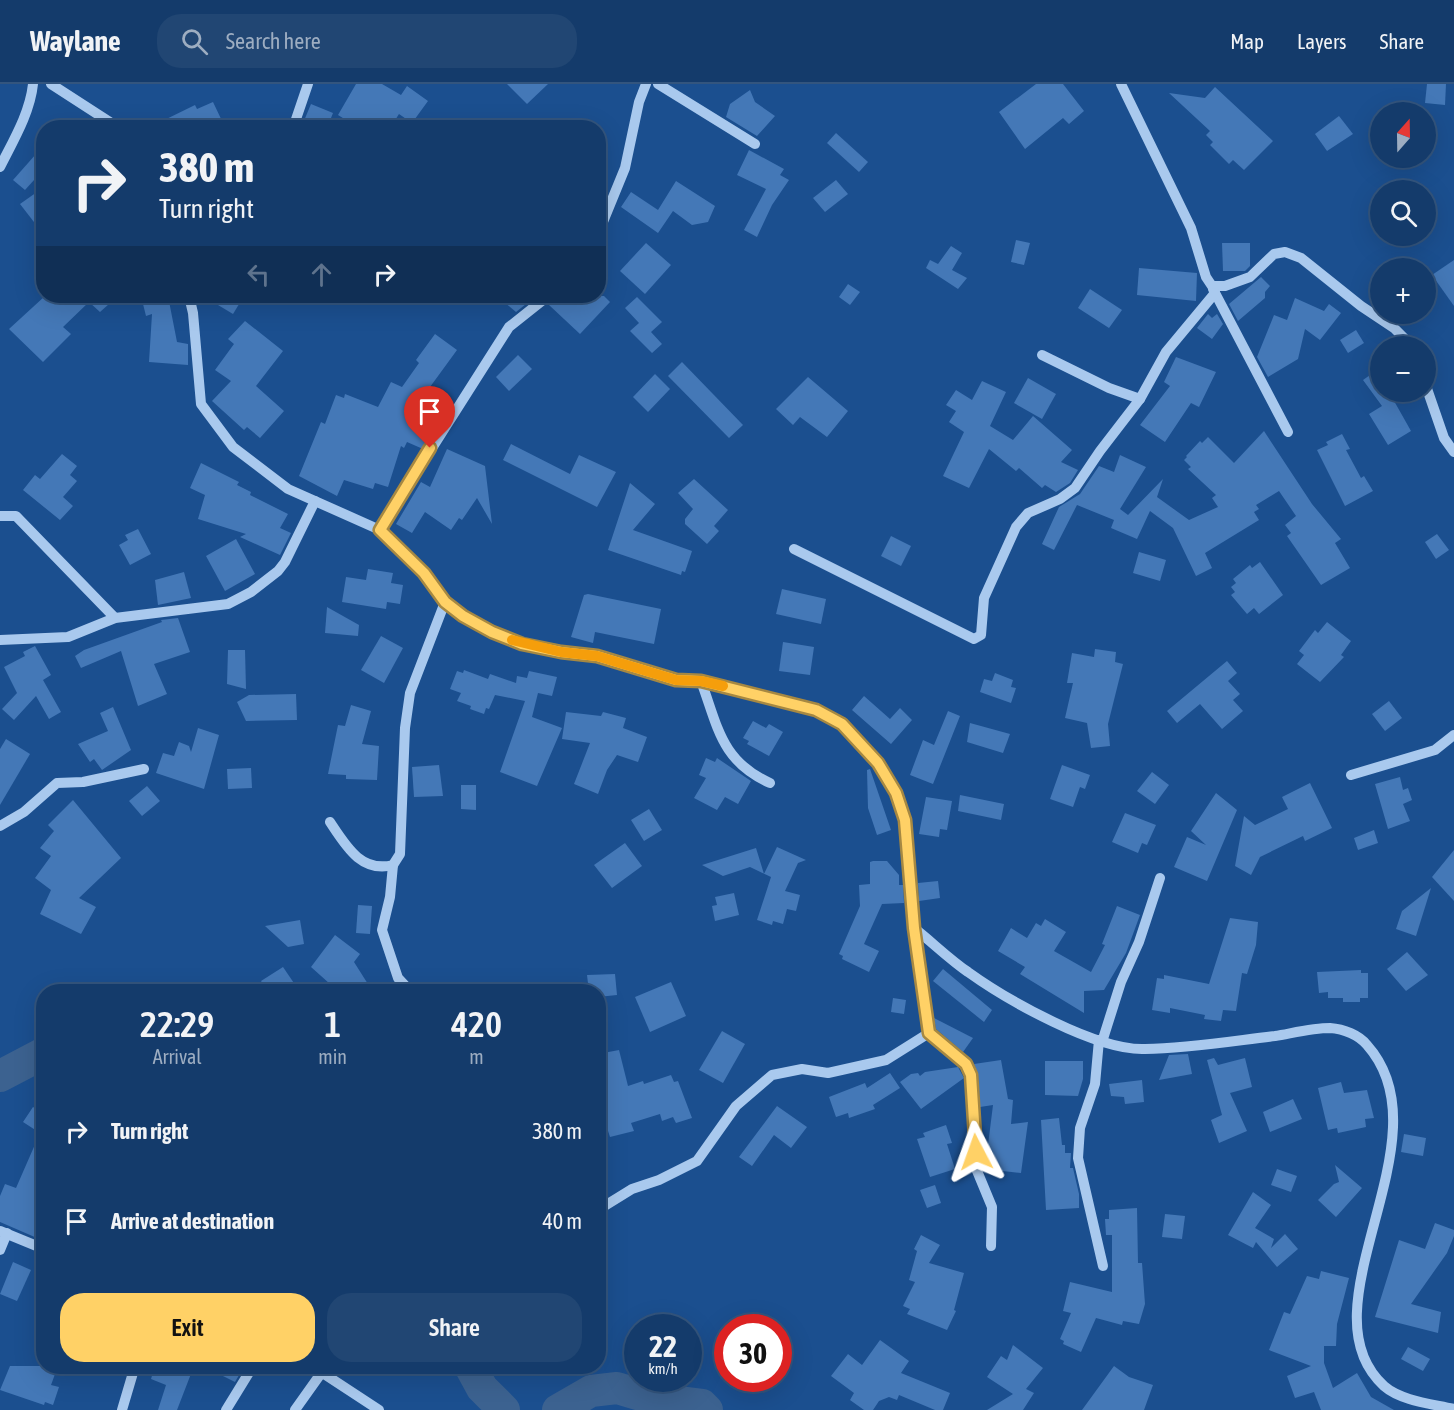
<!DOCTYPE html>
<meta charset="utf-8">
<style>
:root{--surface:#143b6b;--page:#214673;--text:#f1f3f6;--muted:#9dadc1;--line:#33557e;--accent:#ffd166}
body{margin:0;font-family:"Asap Condensed",sans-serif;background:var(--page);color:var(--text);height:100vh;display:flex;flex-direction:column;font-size:22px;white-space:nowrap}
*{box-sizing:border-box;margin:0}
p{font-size:20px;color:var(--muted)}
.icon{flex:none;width:33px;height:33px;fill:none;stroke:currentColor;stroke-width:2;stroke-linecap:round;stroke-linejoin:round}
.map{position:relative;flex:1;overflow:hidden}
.panel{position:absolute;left:36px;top:900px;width:570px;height:390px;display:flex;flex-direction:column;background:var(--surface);border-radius:24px;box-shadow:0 6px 24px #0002,0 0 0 2px var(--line)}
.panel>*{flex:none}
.hud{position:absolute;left:36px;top:36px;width:570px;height:183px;border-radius:24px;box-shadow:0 6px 24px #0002,0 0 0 2px var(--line);background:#143b6b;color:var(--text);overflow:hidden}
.needle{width:39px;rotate:20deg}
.tools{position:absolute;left:1370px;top:18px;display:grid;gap:12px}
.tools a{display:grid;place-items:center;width:66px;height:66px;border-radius:50%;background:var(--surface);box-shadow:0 6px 24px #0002,0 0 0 2px var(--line);font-size:30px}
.speed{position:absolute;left:624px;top:1230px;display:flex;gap:12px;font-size:30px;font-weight:700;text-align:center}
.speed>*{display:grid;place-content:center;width:78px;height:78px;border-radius:50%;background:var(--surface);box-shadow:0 6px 24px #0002,0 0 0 2px var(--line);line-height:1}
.speed small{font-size:15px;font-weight:400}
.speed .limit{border:9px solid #d22;background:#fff;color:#111}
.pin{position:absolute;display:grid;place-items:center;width:51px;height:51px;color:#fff;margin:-62px -26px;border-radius:50% 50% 50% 0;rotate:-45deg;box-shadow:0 0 6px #0007}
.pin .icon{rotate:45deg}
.me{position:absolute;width:66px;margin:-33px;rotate:356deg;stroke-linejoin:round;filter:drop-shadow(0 0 4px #0008)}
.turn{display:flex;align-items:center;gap:21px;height:126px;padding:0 24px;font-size:27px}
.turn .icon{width:78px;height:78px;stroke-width:2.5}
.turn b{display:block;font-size:42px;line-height:51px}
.lanes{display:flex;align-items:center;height:57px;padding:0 24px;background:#0003;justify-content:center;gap:30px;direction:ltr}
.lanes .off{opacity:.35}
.eta{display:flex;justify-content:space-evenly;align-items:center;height:102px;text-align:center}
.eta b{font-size:36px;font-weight:600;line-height:42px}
.action{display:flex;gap:12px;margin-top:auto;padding:12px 24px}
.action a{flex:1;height:69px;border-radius:24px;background:var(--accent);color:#111;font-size:24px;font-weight:600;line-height:69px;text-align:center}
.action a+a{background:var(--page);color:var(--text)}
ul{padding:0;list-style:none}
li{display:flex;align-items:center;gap:18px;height:90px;padding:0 24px}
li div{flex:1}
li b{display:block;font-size:22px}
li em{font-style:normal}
header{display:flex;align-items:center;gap:36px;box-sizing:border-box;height:84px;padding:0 30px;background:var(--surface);border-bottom:2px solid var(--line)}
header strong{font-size:28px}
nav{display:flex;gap:33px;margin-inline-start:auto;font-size:21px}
.search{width:420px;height:54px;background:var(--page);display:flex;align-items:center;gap:15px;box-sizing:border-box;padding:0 21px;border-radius:24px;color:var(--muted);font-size:22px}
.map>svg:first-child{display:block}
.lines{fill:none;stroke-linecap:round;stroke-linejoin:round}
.river{stroke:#3c6290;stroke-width:32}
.building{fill:#4478b7}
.minor{stroke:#a9c9ee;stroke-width:10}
.route-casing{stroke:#a68842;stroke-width:15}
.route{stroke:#ffd166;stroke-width:10}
.slow{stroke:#f59e0b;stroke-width:10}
</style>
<header>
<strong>Waylane</strong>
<div class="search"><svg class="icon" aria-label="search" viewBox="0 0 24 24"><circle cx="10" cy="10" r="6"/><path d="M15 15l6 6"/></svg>Search here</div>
<nav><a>Map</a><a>Layers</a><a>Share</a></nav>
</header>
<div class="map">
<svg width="1454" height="1326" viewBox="0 0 1454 1326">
<rect width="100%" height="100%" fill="#1b4f8f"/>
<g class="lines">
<g class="river">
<path d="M0,992L44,969"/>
<path d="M470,1282L482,1304L504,1326"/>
<path d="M558,1326L591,1307L617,1304L654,1315L702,1321L707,1326"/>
</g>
</g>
<g class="building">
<path d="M356,0H382L401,11L407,2L428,17L412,39L399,30L390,44H359L338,31Z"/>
<path d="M507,0H548L527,20Z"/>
<path d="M1036,0H1063L1084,27L1069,40L1063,34L1025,65L999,28Z"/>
<path d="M1427,0H1446L1445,21L1425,19Z"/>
<path d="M1215,3L1273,57L1244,86L1233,76L1229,80L1210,61L1213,58L1206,51L1210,47L1169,9L1205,14Z"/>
<path d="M750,6L755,18L775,32L757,52L726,33L730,20Z"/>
<path d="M213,18L223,39L213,44H148L195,21L197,25Z"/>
<path d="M311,20L333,29L327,44H301Z"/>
<path d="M1339,32L1353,50L1327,67L1315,50Z"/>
<path d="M836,49L868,78L859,88L827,59Z"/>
<path d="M44,61V85L25,106L13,96Z"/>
<path d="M749,66L784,85L780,91L789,96L772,121L757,153L744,146L766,105L737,91Z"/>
<path d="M836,96L848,110L825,128L813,114Z"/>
<path d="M676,97L715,122L708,138L692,141L673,127L658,149L621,123L631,108L658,126Z"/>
<path d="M37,108L44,117V151L20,120Z"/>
<path d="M1016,156L1030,159L1024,181L1011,178Z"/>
<path d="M646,159L671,181L645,210L620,187Z"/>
<path d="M1222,159H1250V182L1245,187H1223Z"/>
<path d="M951,162L962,169L952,186L967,194L958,205L926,184L930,176L938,180Z"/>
<path d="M1454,176V222L1432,191Z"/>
<path d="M1139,184L1197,189L1196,217L1137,211Z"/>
<path d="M1261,193L1270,202L1265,208V214L1238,237L1229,220Z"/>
<path d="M848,200L860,208L850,221L839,213Z"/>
<path d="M1090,205L1122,226L1109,244L1078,224Z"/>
<path d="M45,212H118L100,228L89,218L63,243L71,250L43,278L9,245Z"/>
<path d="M141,212H168L177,258L188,260V281L149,278L152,230L146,232Z"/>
<path d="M203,212H244L233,230Z"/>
<path d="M497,212H536L516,228Z"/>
<path d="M555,212H604L610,218L580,250L549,221Z"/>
<path d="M637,213L662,238L651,248L662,260L652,269L630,247L639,239L625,224Z"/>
<path d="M1295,214L1324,227L1329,220L1341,229L1320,256L1305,245L1298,275L1268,293L1257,273L1274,231L1287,236Z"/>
<path d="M1208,230L1212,234L1217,230L1223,240L1212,255L1197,244Z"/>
<path d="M245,237L283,267L256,302L284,327L260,354L247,343L244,346L212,317L231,297L215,286L234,260L228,255Z"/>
<path d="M1356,246L1364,259L1348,269L1340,256Z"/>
<path d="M435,250L457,266L422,314L447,327L423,365L407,358L404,364L401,362L388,403L375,399L373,405L344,396L337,412L299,392L321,338L325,340L336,311L344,314L345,310L378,323L391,298L402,303L419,279L416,276Z"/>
<path d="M518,271L532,285L509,307L496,293Z"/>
<path d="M1176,273L1216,288L1199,323L1191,319L1165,358L1140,341L1170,302L1164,298Z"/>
<path d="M682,278L743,341L729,354L668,292Z"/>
<path d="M1380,284V308H1389L1411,347L1388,361L1369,330L1382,322L1363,296Z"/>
<path d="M655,290L670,305L648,328L633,313Z"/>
<path d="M808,293L848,327L827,353L800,333L793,341L776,325Z"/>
<path d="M1028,294L1056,310L1042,335L1014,319Z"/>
<path d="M982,297L1006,308L990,342L1013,356L1033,332L1072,366L1061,378L1078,386L1070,399L1056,408L1045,401L1042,404L1019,384L1016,387L989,365L969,404L943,392L964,348L949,338L956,327L946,321L956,306L972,316Z"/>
<path d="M1264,347L1312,420L1341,455L1335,459L1350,484L1321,501L1287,452L1291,449L1285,441L1296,432L1279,407L1256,421L1259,425L1254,428L1259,436L1205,469L1212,484L1196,492L1173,444L1150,427L1137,455L1111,444L1114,436L1077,421L1054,466L1042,460L1059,423L1080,410L1099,382L1114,388L1120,371L1146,383L1120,425L1128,431L1163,395L1157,413L1189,436L1218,423L1212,414L1216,411L1188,385L1191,383L1184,376L1187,373L1186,372L1200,357L1202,359L1208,353L1234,379Z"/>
<path d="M1342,350L1350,365L1346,366L1361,394L1364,392L1373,407L1345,422L1317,366L1328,361L1326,358Z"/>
<path d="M511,360L570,390L579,371L616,388L597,423L503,376Z"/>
<path d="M447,365L485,382L492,440L477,414L462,436L459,434L451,446L425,428L412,449L396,440L421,398L430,403Z"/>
<path d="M62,370L77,382L70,391L77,397L63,413L73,422L60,436L23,406L35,391L40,395Z"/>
<path d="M201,379L239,398L237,401L251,408L250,411L288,430L280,444L291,449L280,471L240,453L246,450L198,435L205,411L190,404Z"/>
<path d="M694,395L728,426L714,442L719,447L707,460L685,440V435L693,425L678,409Z"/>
<path d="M630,399L655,420L633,446L692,467L685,488L682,487L681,491L608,466Z"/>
<path d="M138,445L151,470L130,481L119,461L128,456L125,451Z"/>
<path d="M1437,450L1449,466L1436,475L1425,458Z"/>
<path d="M891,452L911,462L901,482L881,472Z"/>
<path d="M236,455L255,490L225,507L206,472Z"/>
<path d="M1139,468L1166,476L1160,497L1133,489Z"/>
<path d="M1260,478L1283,511L1259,530L1254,524L1247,530L1231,511L1235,508L1231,503L1236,499L1233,495L1250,481L1252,484Z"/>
<path d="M368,485L393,489L391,499L403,501L400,520L387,518L386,525L342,518L346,493L366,496Z"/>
<path d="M184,488L191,514L158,521L155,496Z"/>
<path d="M782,505L826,515L821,540L776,530Z"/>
<path d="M588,510L661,525L654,560L595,548L593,559L571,553L584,511Z"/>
<path d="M327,523L359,541L358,552L325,549Z"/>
<path d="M178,534L190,568L154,580L167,610L138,622L121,567L81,584L75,572L84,566L162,538L161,536Z"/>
<path d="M1327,538L1351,557L1341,571L1344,573L1320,598L1297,580L1304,571L1299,567L1315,546L1318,549Z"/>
<path d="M381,552L403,564L384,599L361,586Z"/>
<path d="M783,558L814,563L810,591L779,587Z"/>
<path d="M35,562L51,591L43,596L61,628L49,635L36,612L14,636L2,625L17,609L4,583L25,572L23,568Z"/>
<path d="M1095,565L1116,568L1115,578L1123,580L1108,640L1110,662L1091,664L1087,639L1065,634L1073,599H1067L1072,569L1094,573Z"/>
<path d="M228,566H245L246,605L227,600Z"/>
<path d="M1227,577L1237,589L1228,597L1240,610L1233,616L1243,627L1222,645L1200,620L1177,639L1167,627Z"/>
<path d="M464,586L488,595L490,590L516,599L517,592L527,594L529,587L557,593L552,612L538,609L532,633L562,644L537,702L500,688L525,617L495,611L489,625L486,624L484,630L470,625L471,622L457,617L461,609L450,605L457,587L463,589Z"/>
<path d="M995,589L1013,596L1011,603L1016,604L1011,619L980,608L984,595L992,597Z"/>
<path d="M296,610L297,636L246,637L237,618L249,611Z"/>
<path d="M864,612L890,635L900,624L912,636L891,660L852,626Z"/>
<path d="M1389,617L1402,634L1385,647L1372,630Z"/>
<path d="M351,621L371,627L362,660L379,662L377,696L346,695V691L328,690L338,641L345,642Z"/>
<path d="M113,623L131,666L102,686L94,675L90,678L78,660L108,647L100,629Z"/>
<path d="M948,627L960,632L933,700L910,691L923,656L934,661Z"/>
<path d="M566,628L601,632L603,628L626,634L623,644L647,653L638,678L617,671L607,686L598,710L574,700L590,659L562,655Z"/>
<path d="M753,637L766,644L769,640L783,648L769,672L747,660L749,657L743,654Z"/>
<path d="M970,639L1010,650L1003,669L967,658Z"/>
<path d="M198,644L219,651L204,705L156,689L163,669L174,672L179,658L189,662L191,668Z"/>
<path d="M6,655L30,670L0,721V665Z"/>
<path d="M706,674L715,678L717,674L751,697L738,720L725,713L717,726L694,714L706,694L699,691Z"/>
<path d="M439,681L443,712L414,713L412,683Z"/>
<path d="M1062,681L1090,691L1085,705L1080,703L1073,723L1050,715Z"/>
<path d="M251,684L252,704L228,705L227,685Z"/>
<path d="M870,685L891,746L877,751L868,724L867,686Z"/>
<path d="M1152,688L1169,701L1155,720L1137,707Z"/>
<path d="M1400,693L1403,706L1408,704L1412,716L1403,720L1410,737L1388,745L1375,700Z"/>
<path d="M1310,699L1332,744L1305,757L1303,752L1260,773L1251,791L1235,782L1244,732L1255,741L1288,725L1282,713Z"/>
<path d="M461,701H476V726L461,725Z"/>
<path d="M147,702L160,717L142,732L129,717Z"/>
<path d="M1216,709L1237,726L1207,797L1174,783L1187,753L1206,761L1191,747Z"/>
<path d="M960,711L1004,720L1001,736L958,727Z"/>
<path d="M926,713L952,717L947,746L940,745L939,753L919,750Z"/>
<path d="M73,716L121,774L79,814L96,823L81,850L40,830L51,806L35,794L51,772L40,764L54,747L48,741Z"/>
<path d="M649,725L662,746L644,757L631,736Z"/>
<path d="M1125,729L1156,741L1147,761L1142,759L1138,769L1112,758Z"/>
<path d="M1374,746L1378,759L1358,766L1354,754Z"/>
<path d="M625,759L642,782L612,804L594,781Z"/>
<path d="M777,763L806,776L798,779L785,807L800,811L796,827L787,825L783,840L773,837L772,841L757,836L771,793L750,783L723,792L702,781L756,764L764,790Z"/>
<path d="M1454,766V817L1432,793Z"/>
<path d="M873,777H887L899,791V801H903L904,819L882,820L864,860L879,867L869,888L842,875L843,872L839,870L860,822L859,801L870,800V778Z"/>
<path d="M938,797L940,814L919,817L918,799Z"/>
<path d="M1431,804L1416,852L1396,845L1402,827Z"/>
<path d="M734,809L739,831L715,837L712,822L717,821L715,813Z"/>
<path d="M358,821L372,822L370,850L356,849Z"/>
<path d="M1117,822L1140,831L1126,869L1104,906L1084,907V929L1020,890L1025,883L998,867L1011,844L1027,854L1036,839L1041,842L1045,835L1066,848L1054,867L1091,888L1105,861L1102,860Z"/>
<path d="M1230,834L1258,838L1256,861L1247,890L1242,889L1236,927L1223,926L1221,937L1204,935L1205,931L1170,924V929L1152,926L1157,894L1164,895V891L1209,900Z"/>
<path d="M300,836L304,860L288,863L265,842Z"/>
<path d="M335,851L360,870L354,878L373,908H339L311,883Z"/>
<path d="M1407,868L1428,891L1406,907L1387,885Z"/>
<path d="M283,883L300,908H268L261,897Z"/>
<path d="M943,885L992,926L984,938L933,897Z"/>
<path d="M1361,886V889H1368V914H1360V918H1343V914H1328V908L1319,909L1317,888Z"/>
<path d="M615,890L617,911L598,913V908H589L587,891Z"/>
<path d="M671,898L686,932L650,948L635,913Z"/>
<path d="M893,914L906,916L904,930L891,928Z"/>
<path d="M934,934L973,954L963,968L936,945Z"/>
<path d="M722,947L745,960L723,999L699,986Z"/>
<path d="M619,966L628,1002L643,997L644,1000L671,991L674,998L678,997L692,1034L676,1039L673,1033L662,1037L660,1030L631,1039L634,1047L610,1053L598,1016V970Z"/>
<path d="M1188,970L1192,990L1159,996L1169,971Z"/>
<path d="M1214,974L1218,981L1245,974L1252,1003L1230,1009L1247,1047L1219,1059L1211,1036L1222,1031L1207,976Z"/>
<path d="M1001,976L1008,1015L1013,1016L1011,1040L1028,1038L1021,1089L985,1085L993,1021L980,1023L978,990L974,980Z"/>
<path d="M1045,977H1083V995L1078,1012L1045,1011Z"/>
<path d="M958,983L964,994L921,1025L900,998L911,990L918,989L920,992L925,988Z"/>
<path d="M890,989L900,1004L873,1021L875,1025L849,1034L848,1029L836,1033L829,1013L865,999L867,1004Z"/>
<path d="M1142,996L1144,1018L1125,1020L1124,1013L1111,1012L1109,1000Z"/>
<path d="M1341,998L1344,1009L1367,1006L1374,1034L1365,1035L1366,1043L1338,1049L1337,1044L1328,1046L1318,1004Z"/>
<path d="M1293,1015L1302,1035L1270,1048L1263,1028Z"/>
<path d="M777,1022L807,1043L791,1064L774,1051L752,1082L739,1073Z"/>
<path d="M33,1023L44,1030V1139L37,1154L0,1138V1112L5,1100L16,1104L40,1049L23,1038Z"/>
<path d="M1059,1034L1062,1061H1065V1069H1071L1070,1084H1073L1079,1110V1124L1046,1126L1041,1036Z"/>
<path d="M946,1041L952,1059L947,1060L955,1085L930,1093L917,1055L925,1053L923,1049Z"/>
<path d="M1404,1050L1426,1054L1423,1072L1401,1068Z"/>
<path d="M1335,1081L1362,1104L1336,1133L1318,1116L1334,1100L1339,1098Z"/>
<path d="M1277,1085L1297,1092L1291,1108L1271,1101Z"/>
<path d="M935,1101L941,1119L927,1124L920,1106Z"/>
<path d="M1253,1108L1271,1121L1255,1144L1274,1155L1271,1164L1285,1150L1298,1165L1277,1183L1256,1158L1253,1164L1228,1151Z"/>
<path d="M1137,1124L1138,1179H1142L1145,1220L1139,1240L1123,1237L1122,1241L1096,1234L1081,1268L1063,1260L1064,1257L1060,1255L1071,1229L1063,1227L1070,1198L1112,1208V1151H1106L1105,1135H1109V1126Z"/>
<path d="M1165,1130L1185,1132L1182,1155L1162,1153Z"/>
<path d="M1435,1139L1454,1146V1152L1447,1169L1411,1220L1441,1228L1438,1249L1375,1233L1399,1156L1425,1165Z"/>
<path d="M921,1151L940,1161L929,1179L964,1189L954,1226L956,1227L947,1246L907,1230L910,1225L903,1222L915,1198L909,1196L917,1167L914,1165Z"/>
<path d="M13,1178L31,1186L17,1217L0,1210Z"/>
<path d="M1321,1187L1349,1194L1337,1240L1336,1262H1324V1279L1333,1304L1357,1289L1371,1313L1394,1326H1321L1314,1308L1295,1314L1287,1292L1311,1282L1269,1266L1284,1228L1290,1230L1307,1192L1319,1195Z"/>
<path d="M880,1256L909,1277L901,1289L950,1309L943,1326H935L899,1311L897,1316L889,1313L879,1317L873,1326H864L850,1316L854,1309L831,1292L848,1270L862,1281Z"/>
<path d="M1013,1261L1043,1284L1026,1305L1034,1309L1023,1326H987L1013,1310L987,1293L1001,1272L1007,1276Z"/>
<path d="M1408,1263L1430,1275L1423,1287L1401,1275Z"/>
<path d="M10,1282H58L51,1301L59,1303L53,1321L45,1318L44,1321L0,1306Z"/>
<path d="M155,1282H194L177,1326H158L166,1301L151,1295Z"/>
<path d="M203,1282H234L242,1286L235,1298Z"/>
<path d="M1114,1282L1129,1293L1153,1301L1144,1326H1082Z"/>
</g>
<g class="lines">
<g class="minor">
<path d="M51,0L119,44"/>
<path d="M658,0L755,60"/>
<path d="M1121,0L1191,144L1206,193L1212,202H1225L1250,193L1274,170L1285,168L1301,174L1361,222L1394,244L1412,262"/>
<path d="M293,44L308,0"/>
<path d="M0,83C13,57 30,29 33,0"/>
<path d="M598,150L625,84L639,18L646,0"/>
<path d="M1213,205L1288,348"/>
<path d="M189,212L193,229L201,320L233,363L288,405L380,446L424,489L445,518L463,532L492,548L522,560L597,572L676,595L701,597L816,626L842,640L878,679L896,709L905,737L914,844L929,949L886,976L828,989L802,985L772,991L736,1022L697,1077L659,1096L632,1105L598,1126"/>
<path d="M1042,271L1109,304L1140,315"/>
<path d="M1425,299L1444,354L1454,368"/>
<path d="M0,432H16L115,534"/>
<path d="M380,446L509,243L548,212"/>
<path d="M794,465L974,555L981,551L984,514L1016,443L1028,429L1060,415L1075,404L1100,367L1140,315L1166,268L1215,209"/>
<path d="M0,556L68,553L115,534L228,520L251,508L278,487L285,478L315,417"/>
<path d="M701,597C718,643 721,677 770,699"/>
<path d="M1351,691L1435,666L1454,651"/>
<path d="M330,738C346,762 361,789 393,781L400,770L405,644L410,609L445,518"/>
<path d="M0,742L24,728L57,699L83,698L144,685"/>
<path d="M393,781L390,813L382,846L398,894L411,908"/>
<path d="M914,844C932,858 949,875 968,888C1007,916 1097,967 1145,965C1189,964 1232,957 1275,952C1293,949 1313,944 1330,944C1344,945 1359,951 1367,961C1451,1055 1298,1224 1384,1302C1401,1317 1433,1320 1454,1325"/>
<path d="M929,949L966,980L971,991L975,1082L992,1123L991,1162"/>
<path d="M1099,956L1095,1000L1080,1044L1078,1074L1103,1182"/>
<path d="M1102,958L1121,898L1139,858L1160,794"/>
<path d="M0,1147L44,1165"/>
<path d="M0,1166L7,1149"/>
<path d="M312,1282L379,1326"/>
<path d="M122,1326L135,1282"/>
<path d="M226,1326L253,1282"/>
<path d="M295,1326L322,1288"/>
</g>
</g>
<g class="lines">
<g class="route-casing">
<path id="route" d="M430,364L380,446L424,489L445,518L463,532L492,548L522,560L561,568L597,572L676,596L701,597L816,626L842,640L878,679L896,709L905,736L914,844L929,949L966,980L971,991L976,1068"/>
</g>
<use href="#route" class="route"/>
<path class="slow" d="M512,556L561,568L597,572L676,596L701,597L723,602"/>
</g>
</svg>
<div class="tools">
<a><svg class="needle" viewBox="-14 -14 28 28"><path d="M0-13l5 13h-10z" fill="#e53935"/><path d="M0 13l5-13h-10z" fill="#9dadc1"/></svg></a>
<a><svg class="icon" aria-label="search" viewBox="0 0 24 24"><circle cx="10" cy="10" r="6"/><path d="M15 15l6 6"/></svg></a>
<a>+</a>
<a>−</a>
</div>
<div class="speed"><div>22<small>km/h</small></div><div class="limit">30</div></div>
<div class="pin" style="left:430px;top:364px;background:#d93025"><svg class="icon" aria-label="arrive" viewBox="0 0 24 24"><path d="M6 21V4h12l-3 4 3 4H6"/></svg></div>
<svg class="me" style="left:976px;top:1068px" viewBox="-20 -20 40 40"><path d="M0-17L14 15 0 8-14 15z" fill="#ffd166" stroke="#fff" stroke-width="4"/></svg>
<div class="hud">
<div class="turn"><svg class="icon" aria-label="right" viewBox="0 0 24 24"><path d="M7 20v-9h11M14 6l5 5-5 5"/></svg><div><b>380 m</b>Turn right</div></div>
<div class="lanes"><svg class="icon off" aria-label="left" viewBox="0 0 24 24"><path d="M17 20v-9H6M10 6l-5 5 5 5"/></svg><svg class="icon off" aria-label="ahead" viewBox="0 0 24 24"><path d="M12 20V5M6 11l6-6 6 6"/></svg><svg class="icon" aria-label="right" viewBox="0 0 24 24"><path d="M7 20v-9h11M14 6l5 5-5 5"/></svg></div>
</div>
<section class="panel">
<div class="eta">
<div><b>22:29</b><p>Arrival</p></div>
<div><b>1</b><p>min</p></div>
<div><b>420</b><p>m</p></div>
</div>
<ul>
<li><svg class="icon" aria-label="right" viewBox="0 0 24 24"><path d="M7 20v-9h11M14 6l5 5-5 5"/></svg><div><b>Turn right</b></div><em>380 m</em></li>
<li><svg class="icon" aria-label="arrive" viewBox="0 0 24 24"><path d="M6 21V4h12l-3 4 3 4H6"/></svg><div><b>Arrive at destination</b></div><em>40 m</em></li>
</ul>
<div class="action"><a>Exit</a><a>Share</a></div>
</section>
</div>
